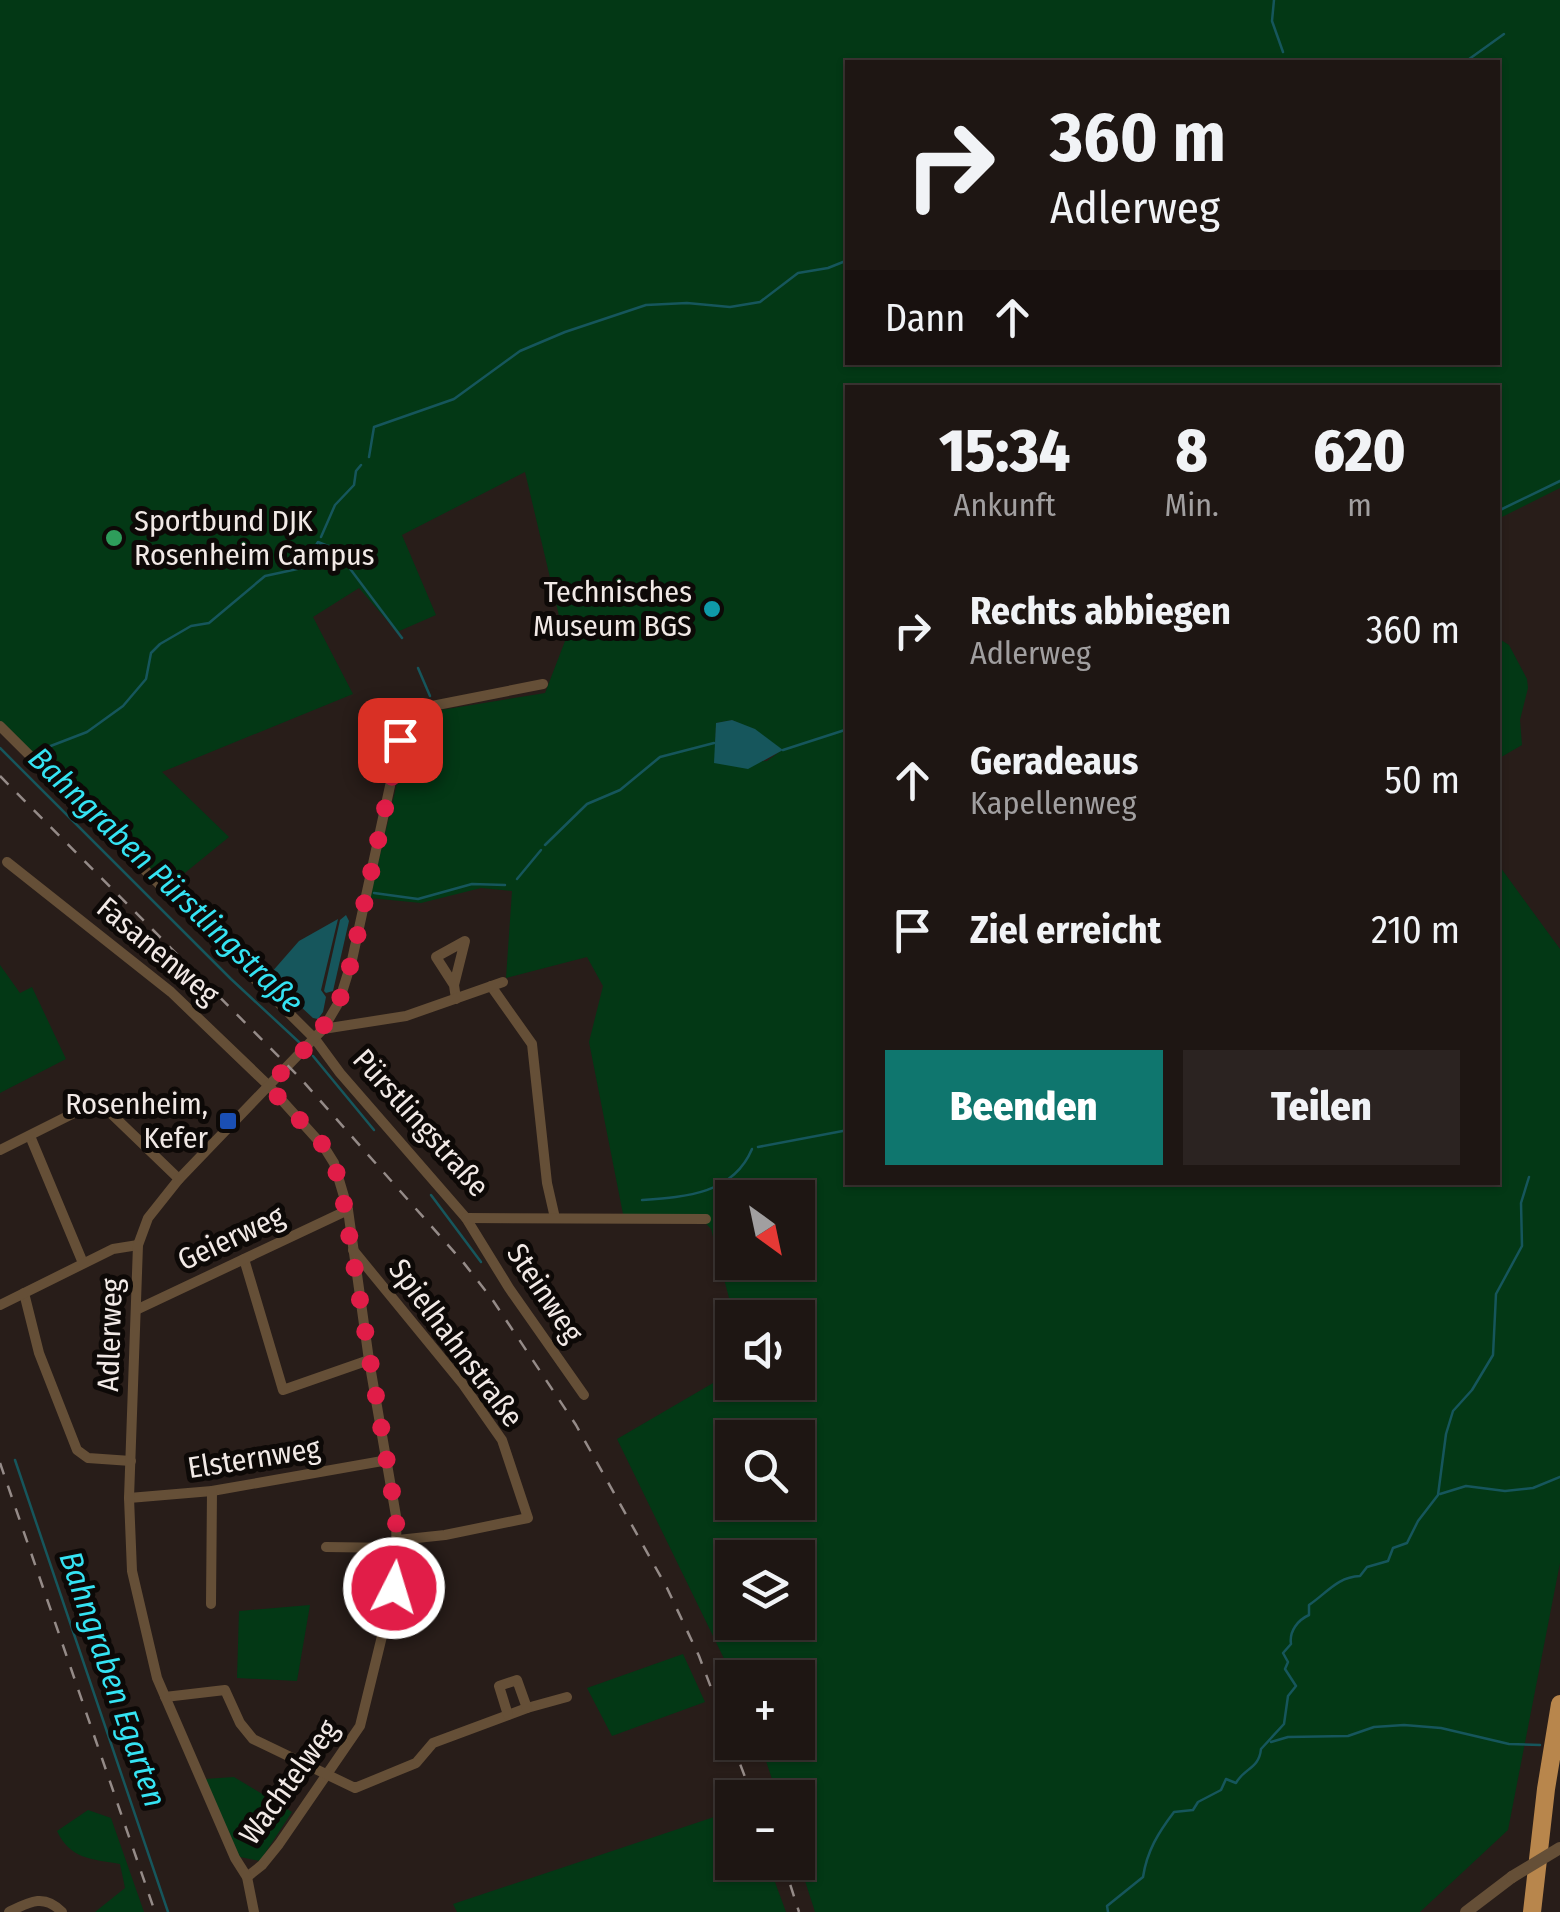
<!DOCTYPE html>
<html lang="de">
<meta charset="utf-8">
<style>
:root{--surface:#1e1613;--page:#2b2321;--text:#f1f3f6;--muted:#a19fa0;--line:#3c3533;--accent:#0f766e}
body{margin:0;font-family:"Fira Sans Condensed",sans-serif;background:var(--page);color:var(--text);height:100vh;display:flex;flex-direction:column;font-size:38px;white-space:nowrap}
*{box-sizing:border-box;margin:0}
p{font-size:32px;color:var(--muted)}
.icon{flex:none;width:55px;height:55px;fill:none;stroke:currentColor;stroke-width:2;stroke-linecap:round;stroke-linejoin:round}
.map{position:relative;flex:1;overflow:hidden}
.side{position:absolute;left:845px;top:385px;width:655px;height:800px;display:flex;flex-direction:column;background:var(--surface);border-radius:0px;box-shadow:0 2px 8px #0004,0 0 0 2px var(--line)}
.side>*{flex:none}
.banner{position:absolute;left:845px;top:60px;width:655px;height:305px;border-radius:0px;box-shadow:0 2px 8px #0004,0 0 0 2px var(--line);background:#1e1613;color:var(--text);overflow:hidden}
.needle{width:65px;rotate:147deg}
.tools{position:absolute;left:715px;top:1180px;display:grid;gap:20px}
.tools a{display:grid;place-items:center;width:100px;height:100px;border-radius:0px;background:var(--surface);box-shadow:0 2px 8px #0004,0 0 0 2px var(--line);font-size:50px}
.pin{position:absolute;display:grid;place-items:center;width:85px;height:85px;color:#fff;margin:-42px;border-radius:20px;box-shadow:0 5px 15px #0006}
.me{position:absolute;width:110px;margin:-55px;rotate:5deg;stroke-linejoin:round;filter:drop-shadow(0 0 8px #0008)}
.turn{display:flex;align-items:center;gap:35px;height:210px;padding:0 40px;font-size:45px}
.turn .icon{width:130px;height:130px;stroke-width:2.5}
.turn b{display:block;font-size:70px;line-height:85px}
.then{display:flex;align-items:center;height:95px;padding:0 40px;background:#0003;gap:20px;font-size:38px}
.eta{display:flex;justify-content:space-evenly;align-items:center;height:170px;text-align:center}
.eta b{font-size:60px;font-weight:800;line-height:70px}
.button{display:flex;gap:20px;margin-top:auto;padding:20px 40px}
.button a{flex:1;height:115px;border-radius:0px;background:var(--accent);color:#fff;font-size:40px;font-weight:800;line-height:115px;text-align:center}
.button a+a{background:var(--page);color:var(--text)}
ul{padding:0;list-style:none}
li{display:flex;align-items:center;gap:30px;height:150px;padding:0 40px}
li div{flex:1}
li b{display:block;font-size:38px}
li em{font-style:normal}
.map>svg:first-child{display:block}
.green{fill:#033815;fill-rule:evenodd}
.water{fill:#16565c}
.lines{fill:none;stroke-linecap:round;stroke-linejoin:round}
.stream{stroke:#16565c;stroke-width:2.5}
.minor{stroke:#654f37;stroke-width:10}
.tertiary{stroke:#654f37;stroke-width:12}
.trunk{stroke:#b8864c;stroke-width:18}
.rail{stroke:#958b88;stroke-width:2.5;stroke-dasharray:12 12;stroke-linecap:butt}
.tertiary-bridge{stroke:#654f37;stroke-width:12}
.route{stroke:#e11d48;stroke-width:18;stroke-dasharray:0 32.4}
.leisure-dot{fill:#2e9e5b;stroke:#0d0907;stroke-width:4}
.culture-dot{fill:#0f9aa8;stroke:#0d0907;stroke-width:4}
.transit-dot{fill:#1a4fb4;stroke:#0d0907;stroke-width:4}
.labels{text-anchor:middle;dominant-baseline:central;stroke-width:10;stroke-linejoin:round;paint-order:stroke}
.poi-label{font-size:30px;fill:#f1e9e6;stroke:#0d0907;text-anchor:end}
.street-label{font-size:30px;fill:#f1e9e6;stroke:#0d0907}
.water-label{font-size:32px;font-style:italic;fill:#35e3f3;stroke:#0d0907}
</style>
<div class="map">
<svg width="1560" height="1912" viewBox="0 0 1560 1912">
<rect width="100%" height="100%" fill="#281d19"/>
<g class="green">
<path d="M0,0H1560V488L1498,519V388H848V1182H1498V864L1560,949V1563L1508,1830L1420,1912H815L798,1859V1798L778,1797L760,1743L798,1742V1678L733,1677L617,1439L732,1372V1382H798V1318L734,1317L711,1229L697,1214H623L589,1042L603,986L587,957L506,978L512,891L481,888L421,903L370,898L407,741L414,728L429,712L545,693L565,641L525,472L402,535L436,615L397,632L359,588L313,617L353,694L162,772L229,837L164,890L0,726ZM848,62H1498V362H848ZM732,720L755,730L782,750L767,761L715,763L716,723ZM732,1198H798V1262H732ZM732,1438H798V1502H732ZM732,1558H798V1622H732Z"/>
<path d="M1501,640L1509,645L1527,679L1528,688L1520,720L1522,745L1498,759V642Z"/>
<path d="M0,965L20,993L32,987L66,1059L0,1093Z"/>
<path d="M310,1605L297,1681L237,1678L239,1611Z"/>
<path d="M683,1654L705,1702L612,1736L587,1688Z"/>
<path d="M234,1777L292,1812L260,1861L240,1857L205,1779Z"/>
<path d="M88,1810L111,1818L144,1912H95L125,1888L120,1864C91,1859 70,1859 57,1831Z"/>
<path d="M732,1811V1862L768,1863L786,1912H457L453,1904Z"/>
</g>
<g class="water">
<path d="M732,720L755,729L783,750L748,769L714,763L716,723Z"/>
<path d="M346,915L349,921L333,991L326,993L324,991L340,920Z"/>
<path d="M338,919L321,990L326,997L323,1012L318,1019L313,1018L272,980L271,973L299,941Z"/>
</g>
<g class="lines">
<g class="stream">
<path d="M1274,0L1272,21L1283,52"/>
<path d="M1465,62L1504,34"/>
<path d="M369,457L374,427L454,399L520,351L565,332L646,305L687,303L730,307L760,302L798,273L828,268L848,260"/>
<path d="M1498,511L1560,481"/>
<path d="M321,537L335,505L354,485L356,471L361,465"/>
<path d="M339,554L402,638"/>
<path d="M418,668L430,696"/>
<path d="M0,748L231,979L300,1043"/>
<path d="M783,750L848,729"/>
<path d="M36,757L48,747L87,732L123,706L146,679L151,653L160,644L191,626L209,623L265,576L302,568L318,542L333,548"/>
<path d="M545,845L587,804L620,790L660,757L714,743"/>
<path d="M517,879L541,850"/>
<path d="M374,893L418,899L472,884L505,885"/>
<path d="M313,1056L374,1130"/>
<path d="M758,1147L848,1130"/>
<path d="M431,1195L481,1262"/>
<path d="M642,1200C686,1197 733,1194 752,1149"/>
<path d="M15,1460L168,1912"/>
<path d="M1440,1494L1466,1486L1505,1491L1533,1488L1560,1477"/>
<path d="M1271,1742L1288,1737L1348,1736L1374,1727L1404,1725L1441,1728L1509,1744L1540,1745"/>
<path d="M1108,1912L1107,1906L1143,1877C1147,1851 1158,1833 1174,1812L1193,1810L1198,1802L1221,1790L1226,1779L1236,1783C1244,1768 1259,1769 1261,1749L1284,1724L1288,1696L1296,1686L1285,1669L1288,1662L1283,1653L1291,1644C1289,1631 1298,1620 1309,1615V1605C1327,1593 1337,1577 1360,1576L1367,1567L1388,1561L1393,1548L1407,1543L1418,1521L1438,1495L1446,1434L1453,1411L1472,1390L1493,1355L1496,1294L1522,1246L1521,1203L1529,1177"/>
</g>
<g class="minor">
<path d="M0,726L315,1039L340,1073L466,1218L509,1288L584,1395"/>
<path d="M7,862L171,992L269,1086L324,1147L334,1163L348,1210L369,1360L396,1516L397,1575L360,1726L279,1844L262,1865L247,1877"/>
<path d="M454,985L465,941L436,957L454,985L456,999"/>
<path d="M491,986L532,1044L547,1183L555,1218"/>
<path d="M323,1029L339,1002L352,960L400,740L408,723L427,707L543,684"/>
<path d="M30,1136L83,1263"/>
<path d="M0,1150L98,1101L179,1179"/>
<path d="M466,1218L706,1219"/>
<path d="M353,1250L462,1383L502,1440L528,1518L445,1535L398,1540"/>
<path d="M244,1259L283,1390L369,1360"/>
<path d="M24,1293L39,1353L77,1450L88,1458L131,1461"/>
<path d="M0,1305L113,1249L138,1245"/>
<path d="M136,1310L348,1210"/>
<path d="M129,1498L212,1491L388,1460"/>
<path d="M326,1547L398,1548"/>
<path d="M211,1604L212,1491"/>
<path d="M165,1697L225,1690L240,1723L253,1739L355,1788L416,1763L433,1743L527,1708L567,1697"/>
<path d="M508,1715L499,1686L517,1680L527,1708"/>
<path d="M9,1912C29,1902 44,1893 62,1912"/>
<path d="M254,1912L247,1877L235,1858L157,1678L132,1571L129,1498L138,1245L148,1218L179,1179L323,1029L406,1016L503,982"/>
</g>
<path class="tertiary" d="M1466,1912L1512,1877"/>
<path class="trunk" d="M1532,1912L1546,1789L1560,1704"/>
<g class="rail">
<path d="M0,776L301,1079L463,1262L492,1299L576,1425L667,1588L699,1656L753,1798"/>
<path d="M0,1463L155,1912"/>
<path d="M783,1862L799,1912"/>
</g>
<path class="tertiary-bridge" d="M1512,1877L1560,1848"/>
</g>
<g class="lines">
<path class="route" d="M394,1588L397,1575L396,1516L340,1180L324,1146L268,1086L315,1039L339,1002L352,960L400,740"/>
</g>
<circle class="leisure-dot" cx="114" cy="538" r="10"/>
<circle class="culture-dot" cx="712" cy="609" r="10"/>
<rect class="transit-dot" x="218" y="1111" width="20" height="20" rx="5"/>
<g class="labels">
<g class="poi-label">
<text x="134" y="521" text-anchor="start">Sportbund DJK<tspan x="134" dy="34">Rosenheim Campus</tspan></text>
<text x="692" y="592">Technisches<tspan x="692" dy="34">Museum BGS</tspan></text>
<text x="208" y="1104">Rosenheim,<tspan x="208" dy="34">Kefer</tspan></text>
</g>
<g class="street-label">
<text transform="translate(158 951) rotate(40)">Fasanenweg</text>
<text transform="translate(421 1123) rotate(48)">Pürstlingstraße</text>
<text transform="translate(231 1238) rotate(-25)">Geierweg</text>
<text transform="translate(545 1293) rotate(56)">Steinweg</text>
<text transform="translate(110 1335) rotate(-88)">Adlerweg</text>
<text transform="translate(456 1343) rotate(53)">Spielhahnstraße</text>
<text transform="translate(254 1458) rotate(-9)">Elsternweg</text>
<text transform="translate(289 1782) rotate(-54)">Wachtelweg</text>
</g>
<g class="water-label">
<text transform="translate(166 880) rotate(44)">Bahngraben Pürstlingstraße</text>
<text transform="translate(113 1679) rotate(71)">Bahngraben Egarten</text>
</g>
</g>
</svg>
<div class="tools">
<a><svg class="needle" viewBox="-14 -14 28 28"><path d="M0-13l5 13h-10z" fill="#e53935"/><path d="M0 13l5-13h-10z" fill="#a19fa0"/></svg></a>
<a><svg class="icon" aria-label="sound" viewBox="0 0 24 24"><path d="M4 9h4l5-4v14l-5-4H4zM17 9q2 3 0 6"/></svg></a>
<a><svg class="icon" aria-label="search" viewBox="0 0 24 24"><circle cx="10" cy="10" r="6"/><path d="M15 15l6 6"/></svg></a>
<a><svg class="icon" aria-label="layers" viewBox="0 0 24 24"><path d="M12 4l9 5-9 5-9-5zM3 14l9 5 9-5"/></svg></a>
<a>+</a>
<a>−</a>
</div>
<div class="pin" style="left:400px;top:740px;background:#d93025"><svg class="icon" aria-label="arrive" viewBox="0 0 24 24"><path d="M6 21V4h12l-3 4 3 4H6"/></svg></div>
<svg class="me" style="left:394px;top:1588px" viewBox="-20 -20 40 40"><circle r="17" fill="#e11d48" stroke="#fff" stroke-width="3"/><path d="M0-11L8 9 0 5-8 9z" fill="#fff"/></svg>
<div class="banner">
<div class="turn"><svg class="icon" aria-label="right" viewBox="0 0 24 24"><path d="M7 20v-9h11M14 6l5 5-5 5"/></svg><div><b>360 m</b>Adlerweg</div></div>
<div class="then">Dann<svg class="icon" aria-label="ahead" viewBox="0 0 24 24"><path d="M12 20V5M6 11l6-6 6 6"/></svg></div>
</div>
<section class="side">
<div class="eta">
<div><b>15:34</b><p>Ankunft</p></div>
<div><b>8</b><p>Min.</p></div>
<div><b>620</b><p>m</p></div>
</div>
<ul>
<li><svg class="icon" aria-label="right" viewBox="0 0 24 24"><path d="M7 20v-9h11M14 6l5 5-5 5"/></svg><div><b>Rechts abbiegen</b><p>Adlerweg</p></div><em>360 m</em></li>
<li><svg class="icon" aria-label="ahead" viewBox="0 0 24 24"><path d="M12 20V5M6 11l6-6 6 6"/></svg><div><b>Geradeaus</b><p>Kapellenweg</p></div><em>50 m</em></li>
<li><svg class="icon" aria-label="arrive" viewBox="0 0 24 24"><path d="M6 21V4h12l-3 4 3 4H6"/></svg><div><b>Ziel erreicht</b></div><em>210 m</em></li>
</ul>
<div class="button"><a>Beenden</a><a>Teilen</a></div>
</section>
</div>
